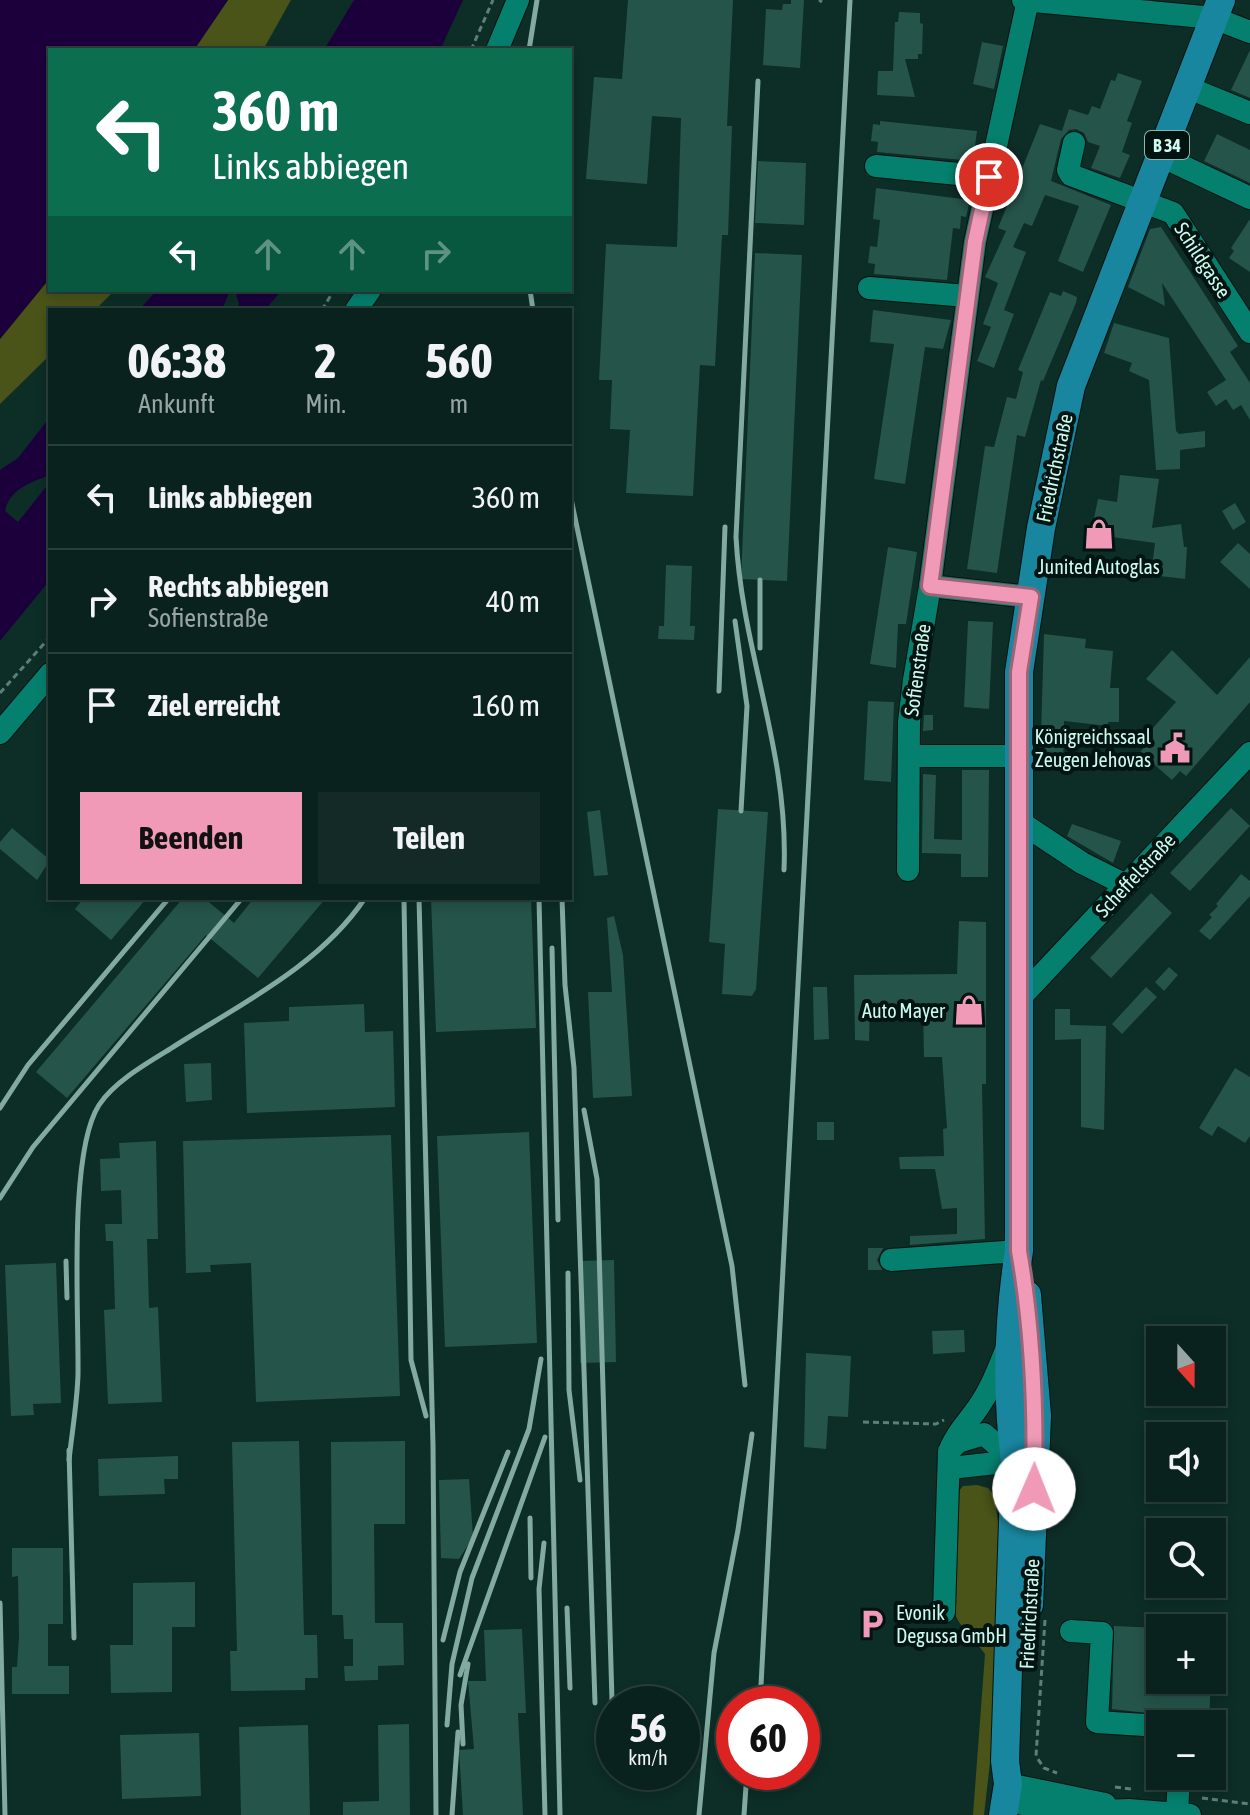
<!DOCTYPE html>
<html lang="de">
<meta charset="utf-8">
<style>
:root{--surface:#0a221d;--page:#132a26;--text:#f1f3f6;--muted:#99a4a4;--line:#2a3f3b;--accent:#f09ab7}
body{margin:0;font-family:"Asap Condensed",sans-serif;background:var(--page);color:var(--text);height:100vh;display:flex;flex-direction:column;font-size:30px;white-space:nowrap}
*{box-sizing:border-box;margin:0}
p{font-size:26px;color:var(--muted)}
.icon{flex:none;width:44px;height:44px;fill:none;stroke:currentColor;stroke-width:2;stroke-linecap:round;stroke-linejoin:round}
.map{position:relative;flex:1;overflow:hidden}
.drawer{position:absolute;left:48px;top:308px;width:524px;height:592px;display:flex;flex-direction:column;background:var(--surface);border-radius:0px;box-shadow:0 4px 12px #0003,0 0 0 2px var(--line)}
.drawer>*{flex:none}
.hud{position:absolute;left:48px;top:48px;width:524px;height:244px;border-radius:0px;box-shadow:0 4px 12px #0003,0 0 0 2px var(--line);background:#0b6e4f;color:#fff;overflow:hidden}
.needle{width:52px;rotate:159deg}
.tools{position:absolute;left:1146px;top:1326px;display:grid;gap:16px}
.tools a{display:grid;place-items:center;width:80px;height:80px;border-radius:0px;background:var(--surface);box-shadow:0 4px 12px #0003,0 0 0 2px var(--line);font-size:40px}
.speed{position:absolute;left:596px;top:1686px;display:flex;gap:16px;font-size:40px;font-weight:700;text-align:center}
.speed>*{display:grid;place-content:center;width:104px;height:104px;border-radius:50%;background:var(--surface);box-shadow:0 4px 12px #0003,0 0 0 2px var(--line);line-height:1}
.speed small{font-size:20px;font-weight:400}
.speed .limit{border:12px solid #d22;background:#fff;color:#111}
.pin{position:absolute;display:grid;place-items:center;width:68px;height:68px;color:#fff;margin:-34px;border:4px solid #fff;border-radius:50%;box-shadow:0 2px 8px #0007}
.me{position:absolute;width:88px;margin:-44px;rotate:1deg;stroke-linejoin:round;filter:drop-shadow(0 0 6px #0008)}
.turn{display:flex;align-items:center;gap:28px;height:168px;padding:0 32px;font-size:36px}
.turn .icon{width:104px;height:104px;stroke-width:2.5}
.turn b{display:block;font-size:56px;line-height:68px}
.lanes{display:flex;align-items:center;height:76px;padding:0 32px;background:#0003;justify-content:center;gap:40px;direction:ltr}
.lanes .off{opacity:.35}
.eta{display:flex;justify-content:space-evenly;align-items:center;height:136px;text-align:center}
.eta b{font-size:48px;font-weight:700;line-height:56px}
.action{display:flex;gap:16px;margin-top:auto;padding:16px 32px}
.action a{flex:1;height:92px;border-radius:0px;background:var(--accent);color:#111;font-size:32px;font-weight:700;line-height:92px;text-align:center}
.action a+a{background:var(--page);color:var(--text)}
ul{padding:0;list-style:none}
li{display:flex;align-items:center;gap:24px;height:104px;padding:0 32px;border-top:2px solid var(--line)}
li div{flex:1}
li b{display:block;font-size:30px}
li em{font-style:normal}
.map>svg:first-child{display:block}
.green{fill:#4a5318}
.water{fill:#1c003c}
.building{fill:#25544a}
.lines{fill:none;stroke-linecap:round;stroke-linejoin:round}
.minor-casing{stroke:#061310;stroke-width:24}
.major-casing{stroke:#061310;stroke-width:30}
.path{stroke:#5b8078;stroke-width:3;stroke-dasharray:6 4;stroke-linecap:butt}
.minor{stroke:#05806e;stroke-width:22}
.major{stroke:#19869f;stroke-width:28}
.rail{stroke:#82aaa1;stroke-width:5}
.route-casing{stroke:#9c6477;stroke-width:20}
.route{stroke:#f09ab7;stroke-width:14}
.labels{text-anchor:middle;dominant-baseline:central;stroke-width:8;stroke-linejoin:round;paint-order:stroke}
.shield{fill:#011410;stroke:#90b6ad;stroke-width:2}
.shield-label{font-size:18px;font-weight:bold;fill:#cefbf0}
.street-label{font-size:20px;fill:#cefbf0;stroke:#011410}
.poi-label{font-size:20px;fill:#cefbf0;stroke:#011410;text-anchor:end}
</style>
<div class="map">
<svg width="1250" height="1815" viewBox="0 0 1250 1815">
<rect width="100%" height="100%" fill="#0d2d27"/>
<g class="green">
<path d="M228,0H291L263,50H194Z"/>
<path d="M50,278V290H115L95,310H50V355L0,404V339Z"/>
<path d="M977,1485L988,1488L994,1495L1000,1535L992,1745L984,1815H973L985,1654C976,1641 958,1626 954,1611L959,1491L963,1486Z"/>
</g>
<g class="water">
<path d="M0,0H228L194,50H50V278L0,339Z"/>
<path d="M354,0H463L440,50H324Z"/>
<path d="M157,290H230L222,310H139Z"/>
<path d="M235,290H282L265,310H236L239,304Z"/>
<path d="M50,417V475C31,482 9,490 5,511L18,522L50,482V580L0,641V470L18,458Z"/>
</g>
<g class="building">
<path d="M628,0H733L727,126H732L728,235H722L715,366L700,365L693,496L626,493L630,430L610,429L612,380H599L606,244L677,247L681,118L652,116L647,184L586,179L594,77L622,79Z"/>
<path d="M791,0H804L800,68L763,65L766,9L782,10L783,4H791Z"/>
<path d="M899,12L920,13V23L923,24L922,54H918V59H905L915,97L877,95L878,71H893L895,22H898Z"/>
<path d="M982,42L1003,46L994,89L973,84Z"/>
<path d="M1250,50V98L1231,90Z"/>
<path d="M1118,73L1142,81L1127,121L1132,123L1122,152L1130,155L1120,178L1091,168L1100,146L1088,142L1084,133L1076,129L1069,130L1061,139L1051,181L1111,205L1083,272L1058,261L1079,206L1045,195L1032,226L1024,223L1013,247L1026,252L1004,310L1014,314L994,368L977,361L991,327L983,324L998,283L985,277L1006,231L998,228L1040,124L1062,131L1069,109L1088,115L1092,106L1100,109L1111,80L1115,81Z"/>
<path d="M880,121L977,131L973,161L877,152L878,142L871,141L873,124L880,125Z"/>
<path d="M1217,134L1250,150V183L1204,161Z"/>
<path d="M758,161L806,163L804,225L755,223Z"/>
<path d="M876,188L970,200L966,217L961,216L960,229L953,228L947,280L874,274L875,264L868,263L870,246L877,247L880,220L873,219Z"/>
<path d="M1250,219V272L1229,258L1234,251L1231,248Z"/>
<path d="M1161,227L1238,346L1230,352L1250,383V420L1241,405L1233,410L1226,399L1216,406L1207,392L1226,380L1162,283L1165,306L1128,287L1150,229Z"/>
<path d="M755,253L802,255L787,581L741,579Z"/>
<path d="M1063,291L1077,297L1076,303L1043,381L1041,380L1025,437L1017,435L997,573L967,569L985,446L994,447L1007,397L1016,399L1023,372L1018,370L1050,292L1061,296Z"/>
<path d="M873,310L951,320L943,349L925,347L905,484L874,479L894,344L870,342Z"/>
<path d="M1114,323L1169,338L1176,431L1179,434L1205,431V447L1180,450V469L1156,470L1149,380L1129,371L1132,363L1104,353Z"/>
<path d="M1120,475L1159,479L1152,528L1181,524L1184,547H1187L1185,579L1151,575L1155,543L1112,537L1110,550L1088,547L1098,499L1117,502Z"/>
<path d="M1235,503L1246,522L1233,530L1222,511Z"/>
<path d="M1238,543L1250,554V589L1220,562Z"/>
<path d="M888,547L917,552L906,624H898L896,668L870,664Z"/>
<path d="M666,565L692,566L690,626H695L694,640L658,639L659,626H664Z"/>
<path d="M968,621L993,622L989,709L964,707Z"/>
<path d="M1044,634L1086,639L1085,648L1113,651L1110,688H1119V722H1108V726L1064,721L1063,770L1040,769Z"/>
<path d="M1172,650L1217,695L1250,657V702L1186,776L1180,771L1172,780L1140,752L1150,741L1145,737L1176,702L1146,679Z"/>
<path d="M868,701L894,702L891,782L864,780Z"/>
<path d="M924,715H933V730L923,731Z"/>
<path d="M962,770H989L988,877H961V854L922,853L923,774L936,775L934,839L962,840Z"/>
<path d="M1231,808L1250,826L1190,891L1170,873Z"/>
<path d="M718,809L768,812L756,989L752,996L722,994L725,944L709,942Z"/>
<path d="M600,810L608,875L594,876L587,812Z"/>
<path d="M1072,824L1121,841L1113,863L1067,836Z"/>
<path d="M12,828L50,860L37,880L0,849V842Z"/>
<path d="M1241,874L1250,881V896L1210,940L1199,931L1212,917L1209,915L1218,906L1216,904Z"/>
<path d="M1151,893L1172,913L1111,978L1090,958Z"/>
<path d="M84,898H147L111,940L75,909Z"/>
<path d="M183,898H204L234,923L254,898H326L258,978L206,935L67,1098L36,1072Z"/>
<path d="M431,898H531L536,1028L436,1032Z"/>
<path d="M614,916L623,955L632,1096L593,1098L588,992H612L607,918Z"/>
<path d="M959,921L986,922V1084H982L985,1239L910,1245V1236L957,1234V1208L942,1209L935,1169H900L899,1157L944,1156L943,1129L947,1128L942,1057H924L923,1007L870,1008L869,1041L855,1040L854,975L957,974Z"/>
<path d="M1169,967L1178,975L1164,991L1155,982Z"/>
<path d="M813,987H827L829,1039L814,1040Z"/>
<path d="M1146,987L1157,997L1122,1034L1112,1024Z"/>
<path d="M364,1004L365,1032L393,1031L395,1107L247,1113L244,1023L289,1021V1007Z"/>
<path d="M1055,1009H1070V1025L1106,1026L1104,1130L1081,1127V1039L1055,1040Z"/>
<path d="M211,1063L212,1100L186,1102L184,1064Z"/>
<path d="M1235,1068L1250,1077V1136L1245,1143L1218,1126L1212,1136L1199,1128Z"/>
<rect x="817" y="1122" width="17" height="18"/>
<path d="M529,1132L537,1343L445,1347L437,1136Z"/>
<path d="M391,1135L400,1396L256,1402L251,1263L210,1265L211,1272L186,1273L183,1141Z"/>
<path d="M156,1141L158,1239H147L149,1308L158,1307L162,1402L108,1404L104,1310L115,1309L113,1241H106L105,1224H122L121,1190L101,1191L100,1159L120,1158L119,1143Z"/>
<path d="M868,1248H883L877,1260L882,1270H868Z"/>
<path d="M614,1260L616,1362L580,1363L579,1261Z"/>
<path d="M56,1263L61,1403L33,1404L34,1415L11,1416L5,1265Z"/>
<path d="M964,1330L965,1352L933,1354L932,1331Z"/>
<path d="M806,1353L851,1356L848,1417L828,1416L826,1449L804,1447Z"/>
<path d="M299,1441L304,1635H317L318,1678H305V1690L231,1691L230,1651H237L232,1442Z"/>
<path d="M405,1441V1524H374L375,1623H403L404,1665L378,1666V1680L345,1681L344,1666H353V1639H344L343,1615H332L331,1442Z"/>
<path d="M178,1456V1479H164L165,1494L99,1496L98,1459Z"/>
<path d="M469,1479L473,1537L459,1559L441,1558L439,1480Z"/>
<path d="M12,1548H63V1624H48V1666H69V1694H12V1667H17L19,1637L18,1576L12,1577Z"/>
<path d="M195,1582V1627H172V1692L111,1693L110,1645H133V1583Z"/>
<path d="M1114,1626L1160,1628V1680H1211L1209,1720L1112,1709Z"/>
<path d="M522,1629L526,1713H518L523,1815H463L459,1750L474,1749L468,1681H486L484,1630Z"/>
<path d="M409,1724L410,1815H343V1802L379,1801L378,1725Z"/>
<path d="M308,1725L310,1815H241L239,1727Z"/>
<path d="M199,1733L201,1796L122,1799L120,1735Z"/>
</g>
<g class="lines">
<g class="minor-casing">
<g id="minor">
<path d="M1023,0L1214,18L1250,32"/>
<path d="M497,50L518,0"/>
<path d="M1189,88L1250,113"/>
<path d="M1074,143L1068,170L1071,175L1173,213L1250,332"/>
<path d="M1163,157L1250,198"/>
<path d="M876,166L989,177"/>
<path d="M869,288L967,296"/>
<path d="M356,310L370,290"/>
<path d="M930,586L1031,597"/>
<path d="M0,733L50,674"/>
<path d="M909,756H1018"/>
<path d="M1017,820L1082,863L1126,885"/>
<path d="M908,870L909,722L914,680L930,586L975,242L1028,0"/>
<path d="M1020,998L1250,753"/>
<path d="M891,1260L1019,1251"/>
<path d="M951,1447C958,1431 967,1423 977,1409C990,1391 998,1370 1006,1350"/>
<path d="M950,1468L1015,1461"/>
<path d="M944,1612L949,1451L958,1442L984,1434L1015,1461"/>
<path d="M1071,1631L1102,1633L1097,1722L1160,1726"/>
<path d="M1008,1784L1020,1803L1050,1813L1129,1810L1190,1815"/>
<path d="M1008,1784L1105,1804"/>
<path d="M1177,1813L1179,1776"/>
</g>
</g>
<g class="major-casing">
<g id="major">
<path d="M1027,1295L1037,1416L1029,1605"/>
<path d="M1003,1815L1008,1784L1005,1761L1015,1461C1006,1391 1008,1321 1019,1251V672L1041,528L1071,386L1221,0"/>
</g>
</g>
<g class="path">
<path d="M819,0L822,2"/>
<path d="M471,50L493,0"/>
<path d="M322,310L334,290"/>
<path d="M0,693L50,637"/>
<path d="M863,1422L936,1424L944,1420"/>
<path d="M1045,1620L1036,1756L1044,1768L1057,1773"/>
<path d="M1115,1787L1131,1789"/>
<path d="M1202,1798L1250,1804"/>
</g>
<use href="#minor" class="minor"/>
<use href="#major" class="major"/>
<g class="rail">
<path d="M529,50L537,0"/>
<path d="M758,81L736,537C742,653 789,751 784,870"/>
<path d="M530,290L533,310"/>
<path d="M570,494L732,1266L745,1385"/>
<path d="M760,580V648"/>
<path d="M735,621L747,706L741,811"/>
<path d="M719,691L725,527"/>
<path d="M404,898L411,1360L426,1416"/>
<path d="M419,898L433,1445L436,1815"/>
<path d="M539,898L560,1815"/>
<path d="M562,898L565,985L574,1068L595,1703"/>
<path d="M552,948L558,1220"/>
<path d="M0,1108L28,1065L169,898"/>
<path d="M584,1110L597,1179L612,1701"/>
<path d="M0,1198L33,1147L242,898"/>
<path d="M66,1261L67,1298"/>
<path d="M568,1273L569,1390L580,1480"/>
<path d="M69,1450L74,1638"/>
<path d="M69,1460C72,1432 77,1404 78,1375C79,1314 68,1153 99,1105C114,1082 147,1063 170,1049C238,1005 319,967 365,898"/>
<path d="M530,1518L531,1578"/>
<path d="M544,1543L539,1589L545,1815"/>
<path d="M0,1603L5,1815"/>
<path d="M567,1608L570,1688"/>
<path d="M443,1640L460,1572L508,1452"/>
<path d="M460,1675L545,1437"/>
<path d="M760,1704L850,0"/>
<path d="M447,1725L452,1664L472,1578L529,1429L541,1359"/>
<path d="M463,1744L461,1705L468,1664"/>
<path d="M452,1815L458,1732"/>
<path d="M699,1815L714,1653L738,1530L752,1434"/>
<path d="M744,1815L747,1772"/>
</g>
</g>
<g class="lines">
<g class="route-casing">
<path id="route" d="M989,177L975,242L930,586L1031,597L1019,672V1251C1033,1330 1036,1409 1034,1489"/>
</g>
<use href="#route" class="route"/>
</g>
<defs>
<g id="shop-bare" transform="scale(2.4)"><path d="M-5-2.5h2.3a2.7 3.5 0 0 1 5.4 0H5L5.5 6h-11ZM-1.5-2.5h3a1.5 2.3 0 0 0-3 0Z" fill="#f09ab7" stroke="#011410" stroke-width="2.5" paint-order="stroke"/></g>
<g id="civic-bare" transform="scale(2.4)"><path d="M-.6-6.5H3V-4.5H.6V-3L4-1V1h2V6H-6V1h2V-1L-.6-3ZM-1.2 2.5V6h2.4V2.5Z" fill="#f09ab7" stroke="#011410" stroke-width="2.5" paint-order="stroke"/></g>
<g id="parking-bare" transform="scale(2.4)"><path d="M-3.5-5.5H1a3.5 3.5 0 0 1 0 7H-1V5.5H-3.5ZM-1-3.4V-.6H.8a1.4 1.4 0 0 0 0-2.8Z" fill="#f09ab7" stroke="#011410" stroke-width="2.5" paint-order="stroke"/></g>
</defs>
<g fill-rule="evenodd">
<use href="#shop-bare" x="1099" y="534"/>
<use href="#civic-bare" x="1175" y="748"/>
<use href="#shop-bare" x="969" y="1010"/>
<use href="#parking-bare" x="872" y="1624"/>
</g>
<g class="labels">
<rect class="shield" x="1145" y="131" width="44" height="28" rx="6"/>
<g class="shield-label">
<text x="1167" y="145">B 34</text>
</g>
<g class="street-label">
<text transform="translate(1203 260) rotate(57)">Schildgasse</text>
<text transform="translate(1054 468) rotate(-78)">Friedrichstraße</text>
<text transform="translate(917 670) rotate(-82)">Sofienstraße</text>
<text transform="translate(1135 875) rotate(-47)">Scheffelstraße</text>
<text transform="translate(1029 1614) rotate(-87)">Friedrichstraße</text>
</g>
<g class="poi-label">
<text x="1099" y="566" text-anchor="middle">Junited Autoglas</text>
<text x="1151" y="736">Königreichssaal<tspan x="1151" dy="23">Zeugen Jehovas</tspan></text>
<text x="945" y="1010">Auto Mayer</text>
<text x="896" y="1612" text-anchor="start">Evonik<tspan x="896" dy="23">Degussa GmbH</tspan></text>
</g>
</g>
</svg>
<div class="tools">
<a><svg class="needle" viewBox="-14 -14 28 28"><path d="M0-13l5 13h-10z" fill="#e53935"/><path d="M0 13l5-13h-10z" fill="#99a4a4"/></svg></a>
<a><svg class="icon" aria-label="sound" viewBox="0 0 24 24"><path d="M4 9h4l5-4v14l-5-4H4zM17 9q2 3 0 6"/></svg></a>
<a><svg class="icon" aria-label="search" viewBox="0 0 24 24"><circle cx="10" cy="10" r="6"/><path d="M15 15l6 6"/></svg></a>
<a>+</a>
<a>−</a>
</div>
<div class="speed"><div>56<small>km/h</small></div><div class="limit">60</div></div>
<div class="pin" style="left:989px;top:177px;background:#d93025"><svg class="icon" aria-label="arrive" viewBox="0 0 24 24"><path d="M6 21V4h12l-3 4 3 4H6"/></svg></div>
<svg class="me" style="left:1034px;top:1489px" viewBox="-20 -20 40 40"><circle r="19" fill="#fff"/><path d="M0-13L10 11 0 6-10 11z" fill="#f09ab7"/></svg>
<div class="hud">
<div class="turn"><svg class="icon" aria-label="left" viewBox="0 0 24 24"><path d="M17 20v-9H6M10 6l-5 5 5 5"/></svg><div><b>360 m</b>Links abbiegen</div></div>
<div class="lanes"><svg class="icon" aria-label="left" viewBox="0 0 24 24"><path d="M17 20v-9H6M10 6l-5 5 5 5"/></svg><svg class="icon off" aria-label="ahead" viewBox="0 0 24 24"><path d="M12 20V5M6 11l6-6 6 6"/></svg><svg class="icon off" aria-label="ahead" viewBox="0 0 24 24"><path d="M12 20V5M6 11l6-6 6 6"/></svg><svg class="icon off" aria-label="right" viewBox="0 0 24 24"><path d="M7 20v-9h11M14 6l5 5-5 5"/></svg></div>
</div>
<section class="drawer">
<div class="eta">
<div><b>06:38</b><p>Ankunft</p></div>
<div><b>2</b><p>Min.</p></div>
<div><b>560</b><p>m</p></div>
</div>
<ul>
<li><svg class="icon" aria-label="left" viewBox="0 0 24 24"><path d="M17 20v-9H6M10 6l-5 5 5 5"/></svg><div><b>Links abbiegen</b></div><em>360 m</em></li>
<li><svg class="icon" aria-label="right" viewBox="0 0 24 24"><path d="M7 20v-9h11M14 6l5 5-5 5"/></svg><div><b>Rechts abbiegen</b><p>Sofienstraße</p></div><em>40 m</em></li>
<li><svg class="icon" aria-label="arrive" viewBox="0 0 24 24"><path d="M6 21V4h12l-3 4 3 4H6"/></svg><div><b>Ziel erreicht</b></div><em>160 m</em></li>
</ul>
<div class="action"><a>Beenden</a><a>Teilen</a></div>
</section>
</div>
